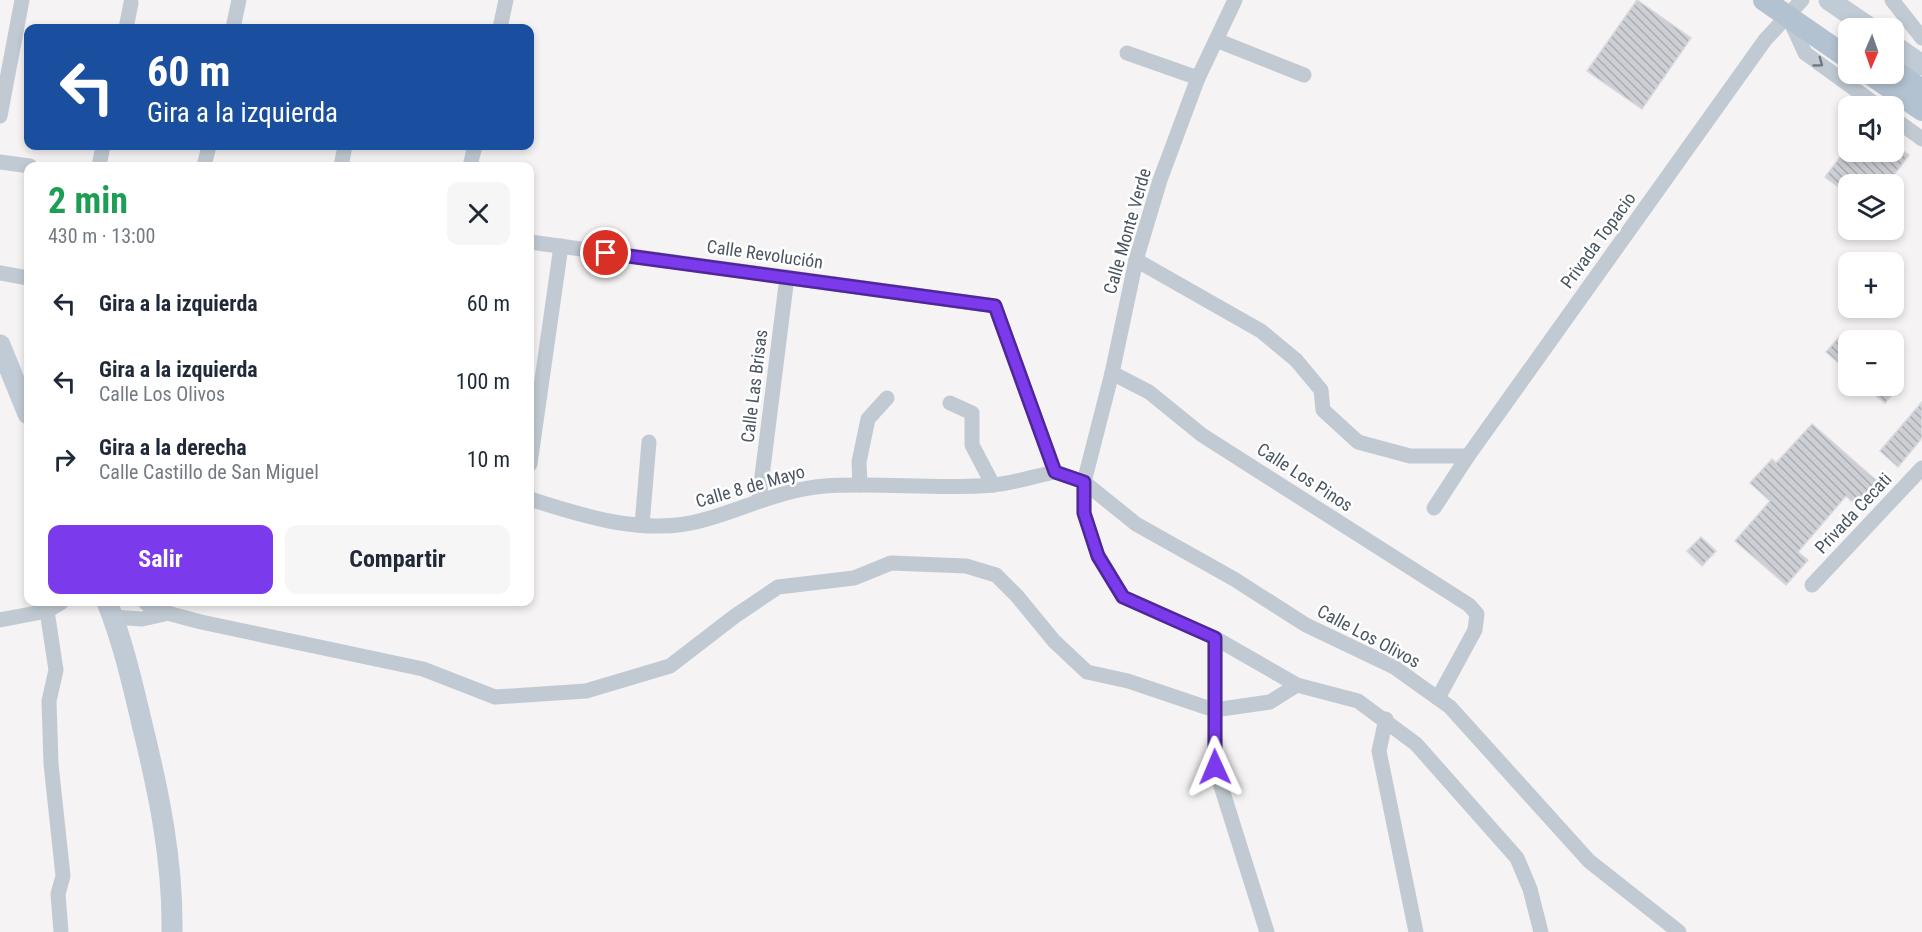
<!DOCTYPE html>
<html lang="es">
<meta charset="utf-8">
<style>
:root{--surface:#fff;--page:#f6f6f7;--text:#1f2937;--muted:#747a83;--accent:#7c3aed}
body{margin:0;font-family:"Roboto Condensed",sans-serif;background:var(--page);color:var(--text);height:100vh;display:flex;flex-direction:column;font-size:22px;white-space:nowrap}
*{box-sizing:border-box;margin:0}
p{font-size:20px;color:var(--muted)}
.icon{flex:none;width:33px;height:33px;fill:none;stroke:currentColor;stroke-width:2;stroke-linecap:round;stroke-linejoin:round}
.map{position:relative;flex:1;overflow:hidden}
.drawer{position:absolute;left:24px;top:162px;width:510px;height:444px;display:flex;flex-direction:column;background:var(--surface);border-radius:12px;box-shadow:0 3px 9px #0003}
.drawer>*{flex:none}
.banner{position:absolute;left:24px;top:24px;width:510px;height:126px;border-radius:12px;box-shadow:0 3px 9px #0003;background:#1a4fa0;color:#fff;overflow:hidden}
.needle{width:39px;rotate:182deg}
.fabs{position:absolute;left:1838px;top:18px;display:grid;gap:12px}
.fabs a{display:grid;place-items:center;width:66px;height:66px;border-radius:12px;background:var(--surface);box-shadow:0 3px 9px #0003;font-size:30px}
.pin{position:absolute;display:grid;place-items:center;width:51px;height:51px;color:#fff;margin:-26px;border:3px solid #fff;border-radius:50%;box-shadow:0 2px 6px #0007}
.me{position:absolute;width:66px;margin:-33px;rotate:359deg;stroke-linejoin:round;filter:drop-shadow(0 0 4px #0008)}
.turn{display:flex;align-items:center;gap:21px;height:126px;padding:0 24px;font-size:27px}
.turn .icon{width:78px;height:78px;stroke-width:2.5}
.turn b{display:block;font-size:42px;line-height:51px}
.round{display:grid;place-items:center;flex:none;width:63px;height:63px;border-radius:12px;background:var(--page)}
.head{display:flex;align-items:center;justify-content:space-between;height:102px;padding:0 24px}
h1{font-size:36px;font-weight:700;line-height:45px;color:#1e9e55}
.action{display:flex;gap:12px;margin-top:auto;padding:12px 24px}
.action a{flex:1;height:69px;border-radius:12px;background:var(--accent);color:#fff;font-size:24px;font-weight:700;line-height:69px;text-align:center}
.action a+a{background:var(--page);color:var(--text)}
ul{padding:0;list-style:none}
li{display:flex;align-items:center;gap:18px;height:78px;padding:0 24px}
li div{flex:1}
li b{display:block;font-size:22px}
li em{font-style:normal}
.map>svg:first-child{display:block}
.building{fill:url(#building-back-hatch);stroke:#d7d9de;stroke-width:1.5}
.lines{fill:none;stroke-linecap:round;stroke-linejoin:round}
.street{stroke:#c1cad2;stroke-width:15}
.secondary{stroke:#c1cbd6;stroke-width:21}
.primary{stroke:#b3c2d1;stroke-width:22}
.oneway{stroke:#6e7983}
.route-casing{stroke:#51269a;stroke-width:15}
.route{stroke:#7c3aed;stroke-width:10}
.labels{text-anchor:middle;dominant-baseline:central;stroke-width:5;stroke-linejoin:round;paint-order:stroke}
.street-label{font-size:18px;fill:#4a5661;stroke:#fff}
</style>
<div class="map">
<svg width="1922" height="932" viewBox="0 0 1922 932">
<defs>
<pattern id="building-back-hatch" width="6" height="6" patternUnits="userSpaceOnUse" patternTransform="scale(1.5)"><rect width="6" height="6" fill="#cdcfd5"/><path d="M-1 5l2 2M0 0l6 6M5-1l2 2" fill="none" stroke="#a8abb0"/></pattern>
</defs>
<rect width="100%" height="100%" fill="#f5f3f3"/>
<g class="building">
<path d="M1637,0L1691,38L1642,109L1587,71Z"/>
<path d="M1893,144L1909,155L1887,184H1848V194L1825,177L1844,152H1893Z"/>
<path d="M1842,334L1848,340V371L1826,352Z"/>
<path d="M1864,386H1900L1885,403Z"/>
<path d="M1922,402V438L1898,467L1880,451Z"/>
<path d="M1812,424L1877,481L1856,505L1846,496L1798,552L1808,560L1786,585L1735,541L1770,501L1750,483L1772,459L1776,463Z"/>
<path d="M1701,537L1716,551L1702,566L1687,551Z"/>
</g>
<g class="lines">
<g class="street">
<path d="M1235,0L1198,78L1160,180L1136,260L1112,373L1084,482V513L1098,556L1123,597L1215,638L1297,685L1358,701L1416,744L1517,858L1530,889L1541,932"/>
<path d="M1892,0L1922,38"/>
<path d="M1789,18L1805,53L1878,106"/>
<path d="M126,28L131,3"/>
<path d="M233,28L239,0"/>
<path d="M500,28L506,0"/>
<path d="M1216,40L1304,75"/>
<path d="M1127,53L1198,78"/>
<path d="M0,116L22,0"/>
<path d="M1893,118L1922,139"/>
<path d="M0,162L30,166"/>
<path d="M99,166L103,146"/>
<path d="M204,166L209,146"/>
<path d="M341,166L345,146"/>
<path d="M470,166L475,146"/>
<path d="M530,242L995,306L1055,472"/>
<path d="M1136,260L1261,331L1296,360L1321,390L1323,410L1358,442L1410,456H1468"/>
<path d="M0,273L28,278"/>
<path d="M1112,373L1149,392L1202,435L1469,605L1477,614L1475,630L1438,698"/>
<path d="M950,403L972,413V445L993,485"/>
<path d="M530,464L561,246"/>
<path d="M1055,472L1084,482L1136,524L1234,579L1306,625L1394,667L1450,707L1589,861L1679,932"/>
<path d="M860,485L859,462L868,419L887,398"/>
<path d="M530,499C585,517 649,537 707,519C746,508 783,489 825,486C880,482 938,490 993,485C1014,483 1035,476 1055,472"/>
<path d="M759,500L787,277"/>
<path d="M1434,508L1468,456L1765,40L1802,0"/>
<path d="M642,525L649,442"/>
<path d="M1812,585L1922,468"/>
<path d="M145,602L152,609L201,622L423,669L495,697L586,691L670,666L735,616L778,587L854,578L891,563L966,566L996,575L1017,596L1054,641L1087,672L1128,681L1214,710L1270,702L1297,685"/>
<path d="M47,611L56,670L49,701L51,764L63,876L58,894L61,932"/>
<path d="M113,617L142,619L165,614"/>
<path d="M0,620L47,611L62,602"/>
<path d="M1215,638V767L1267,932"/>
<path d="M1386,719L1379,751L1416,932"/>
</g>
<g class="secondary">
<path d="M1829,0L1870,28"/>
<path d="M1893,45L1922,65"/>
<path d="M0,345L28,414"/>
<path d="M107,602C123,642 132,682 142,724C159,793 173,861 172,932"/>
</g>
<g class="primary">
<path d="M1764,0L1848,58"/>
<path d="M1893,70L1922,90"/>
<path d="M1870,74L1922,110"/>
</g>
</g>
<defs><path id="oneway-chevron" d="M-2-3.5L2.5 0L-2 3.5" fill="none" stroke-width="1.6" stroke-linecap="round" stroke-linejoin="round" transform="scale(1.5)"/></defs>
<use class="oneway" href="#oneway-chevron" transform="translate(1819 63) rotate(36)"/>
<g class="lines">
<g class="route-casing">
<path id="route" d="M606,253L995,306L1055,472L1084,482V513L1098,556L1123,597L1215,638V767"/>
</g>
<use href="#route" class="route"/>
</g>
<g class="labels">
<g class="street-label">
<text transform="translate(1127 231) rotate(-74)">Calle Monte Verde</text>
<text transform="translate(1598 240) rotate(-54)">Privada Topacio</text>
<text transform="translate(765 254) rotate(8)">Calle Revolución</text>
<text transform="translate(754 386) rotate(-83)">Calle Las Brisas</text>
<text transform="translate(1305 477) rotate(33)">Calle Los Pinos</text>
<text transform="translate(750 486) rotate(-16)">Calle 8 de Mayo</text>
<text transform="translate(1853 513) rotate(-47)">Privada Cecati</text>
<text transform="translate(1369 636) rotate(28)">Calle Los Olivos</text>
</g>
</g>
</svg>
<div class="fabs">
<a><svg class="needle" viewBox="-14 -14 28 28"><path d="M0-13l5 13h-10z" fill="#e53935"/><path d="M0 13l5-13h-10z" fill="#747a83"/></svg></a>
<a><svg class="icon" aria-label="sound" viewBox="0 0 24 24"><path d="M4 9h4l5-4v14l-5-4H4zM17 9q2 3 0 6"/></svg></a>
<a><svg class="icon" aria-label="layers" viewBox="0 0 24 24"><path d="M12 4l9 5-9 5-9-5zM3 14l9 5 9-5"/></svg></a>
<a>+</a>
<a>−</a>
</div>
<div class="pin" style="left:606px;top:253px;background:#d93025"><svg class="icon" aria-label="arrive" viewBox="0 0 24 24"><path d="M6 21V4h12l-3 4 3 4H6"/></svg></div>
<svg class="me" style="left:1215px;top:767px" viewBox="-20 -20 40 40"><path d="M0-17L14 15 0 8-14 15z" fill="#7c3aed" stroke="#fff" stroke-width="4"/></svg>
<div class="banner">
<div class="turn"><svg class="icon" aria-label="left" viewBox="0 0 24 24"><path d="M17 20v-9H6M10 6l-5 5 5 5"/></svg><div><b>60 m</b>Gira a la izquierda</div></div>
</div>
<section class="drawer">
<div class="head"><div><h1>2 min</h1><p>430 m · 13:00</p></div><a class="round"><svg class="icon" aria-label="close" viewBox="0 0 24 24"><path d="M6 6l12 12M18 6L6 18"/></svg></a></div>
<ul>
<li><svg class="icon" aria-label="left" viewBox="0 0 24 24"><path d="M17 20v-9H6M10 6l-5 5 5 5"/></svg><div><b>Gira a la izquierda</b></div><em>60 m</em></li>
<li><svg class="icon" aria-label="left" viewBox="0 0 24 24"><path d="M17 20v-9H6M10 6l-5 5 5 5"/></svg><div><b>Gira a la izquierda</b><p>Calle Los Olivos</p></div><em>100 m</em></li>
<li><svg class="icon" aria-label="right" viewBox="0 0 24 24"><path d="M7 20v-9h11M14 6l5 5-5 5"/></svg><div><b>Gira a la derecha</b><p>Calle Castillo de San Miguel</p></div><em>10 m</em></li>
</ul>
<div class="action"><a>Salir</a><a>Compartir</a></div>
</section>
</div>
